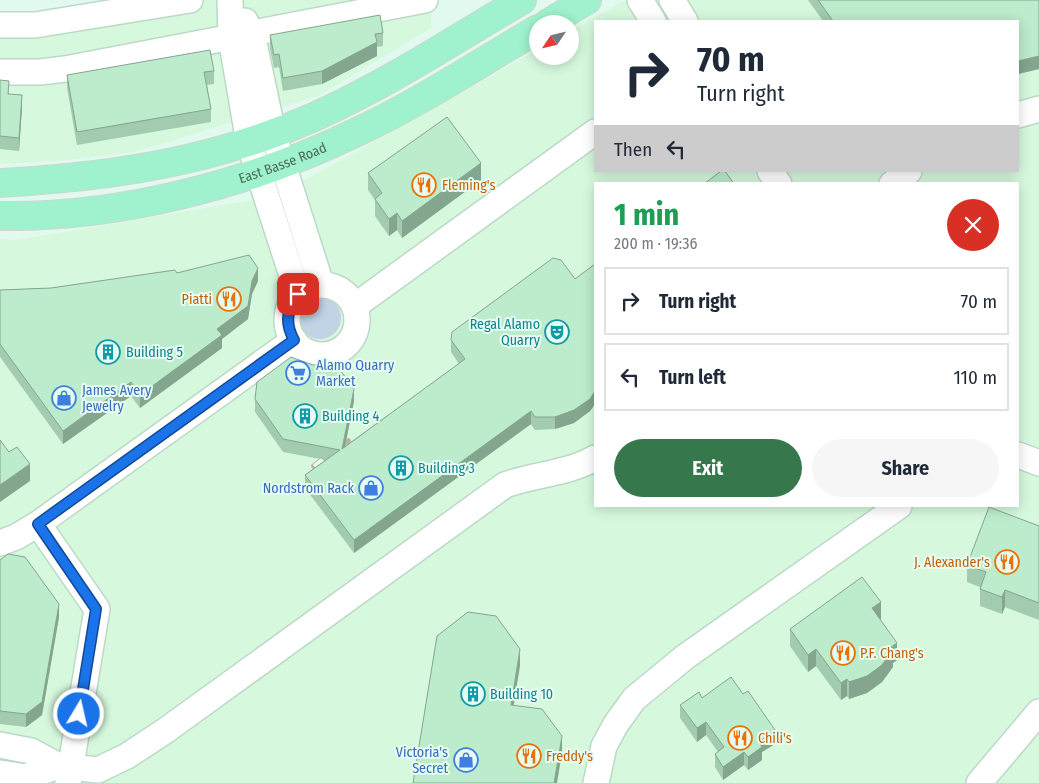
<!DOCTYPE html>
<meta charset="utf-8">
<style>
:root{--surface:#fff;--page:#f6f6f7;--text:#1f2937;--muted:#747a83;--line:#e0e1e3;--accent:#36784c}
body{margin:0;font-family:"Fira Sans Condensed",sans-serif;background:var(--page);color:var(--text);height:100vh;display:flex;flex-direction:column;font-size:19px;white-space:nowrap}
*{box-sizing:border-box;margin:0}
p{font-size:16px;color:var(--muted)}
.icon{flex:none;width:28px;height:28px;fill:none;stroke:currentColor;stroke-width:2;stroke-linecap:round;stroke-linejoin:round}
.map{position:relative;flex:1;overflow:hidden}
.details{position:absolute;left:594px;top:182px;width:425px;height:325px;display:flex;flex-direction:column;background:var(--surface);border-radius:0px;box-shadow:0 2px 12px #0003}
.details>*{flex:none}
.guide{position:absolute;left:594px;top:20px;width:425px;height:152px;border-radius:0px;box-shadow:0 2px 12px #0003;background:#fff;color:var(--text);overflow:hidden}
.needle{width:32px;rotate:235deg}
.tools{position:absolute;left:529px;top:15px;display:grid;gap:10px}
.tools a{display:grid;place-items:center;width:50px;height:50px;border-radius:50%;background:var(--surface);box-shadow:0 2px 12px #0003;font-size:25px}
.pin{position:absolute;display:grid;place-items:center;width:42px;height:42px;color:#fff;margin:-21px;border-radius:10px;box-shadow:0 2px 8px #0006}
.me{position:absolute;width:55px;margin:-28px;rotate:9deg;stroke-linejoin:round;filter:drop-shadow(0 0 4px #0008)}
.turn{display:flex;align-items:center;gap:18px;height:105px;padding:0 20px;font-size:22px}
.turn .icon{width:65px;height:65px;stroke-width:2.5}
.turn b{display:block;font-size:35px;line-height:42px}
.then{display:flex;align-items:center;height:48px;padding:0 20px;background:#0003;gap:10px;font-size:19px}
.round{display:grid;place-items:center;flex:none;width:52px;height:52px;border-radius:26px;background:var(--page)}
.head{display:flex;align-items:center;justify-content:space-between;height:85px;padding:0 20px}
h1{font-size:30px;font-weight:700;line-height:38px;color:#1e9e55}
.button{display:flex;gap:10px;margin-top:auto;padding:10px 20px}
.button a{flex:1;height:58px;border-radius:30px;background:var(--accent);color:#fff;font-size:20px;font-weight:700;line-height:58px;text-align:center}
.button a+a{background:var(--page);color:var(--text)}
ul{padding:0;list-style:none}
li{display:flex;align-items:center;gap:15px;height:68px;margin:0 10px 8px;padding:0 10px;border:2px solid var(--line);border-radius:0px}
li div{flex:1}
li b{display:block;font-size:19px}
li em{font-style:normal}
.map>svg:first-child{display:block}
.commercial{fill:#d6f9dd;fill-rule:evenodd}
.green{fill:#c2d3e5}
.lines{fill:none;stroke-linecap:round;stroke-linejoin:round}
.minor-casing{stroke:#bcd9c7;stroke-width:28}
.major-casing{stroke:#cdd6cf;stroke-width:30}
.minor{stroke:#fff;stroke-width:25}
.major{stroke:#9ff2cd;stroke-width:28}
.rail-casing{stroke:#c0b0a2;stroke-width:5.5}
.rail{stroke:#e7fdf2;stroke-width:4;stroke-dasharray:11;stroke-linecap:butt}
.wall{fill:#a2cbaf}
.shaded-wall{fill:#84a58e}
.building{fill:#bceccb;stroke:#84a58e}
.route-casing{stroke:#114b97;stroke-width:12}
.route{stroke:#1a73e8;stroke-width:9}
.labels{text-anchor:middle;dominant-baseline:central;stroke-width:4;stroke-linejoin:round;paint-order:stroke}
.street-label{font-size:14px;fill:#4b6e54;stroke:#e7fdf2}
.food-label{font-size:14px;fill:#c56008;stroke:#e7fdf2;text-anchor:start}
.culture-label{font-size:14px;fill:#0d838f;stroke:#e7fdf2;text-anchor:start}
.shop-label{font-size:14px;fill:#366cbe;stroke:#e7fdf2;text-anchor:start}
</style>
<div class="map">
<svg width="1039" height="783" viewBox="0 0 1039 783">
<rect width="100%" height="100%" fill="#e1f9ee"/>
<g class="commercial">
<path d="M138,0H432L431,28L320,95L135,152L58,161L0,164V17Z"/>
<path d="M626,0H1039V783H0V239L17,240L277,196L537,50L538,56H570V31ZM595,21H1018V171H595ZM595,184H1018V506H595Z"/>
</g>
<circle class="green" cx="320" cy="318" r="21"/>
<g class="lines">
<g class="minor-casing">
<g id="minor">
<path d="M230,0L231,38L249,143L298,294"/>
<path d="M640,0L653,21"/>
<path d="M672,0L685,21"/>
<path d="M245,21L252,34L273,133L321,284"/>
<path d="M0,25H35L190,0"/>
<path d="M0,72H40L65,69L425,0"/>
<path d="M1018,115L1039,109"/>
<path d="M770,171L779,184"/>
<path d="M892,184L909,171"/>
<circle cx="322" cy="320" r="35"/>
<path d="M355,306L595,132"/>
<path d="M1018,455L1039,463"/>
<path d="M38,524L97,609L68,783"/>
<path d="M0,543L16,537L38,524L294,340"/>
<path d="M0,745L31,751L59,766"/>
<path d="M0,773L25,777L59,766L98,770L127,756L165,731L505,485C535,474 567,474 595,458"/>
<path d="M596,783L604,746L616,724L634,699L685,657L899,506"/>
<path d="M979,783L1039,712"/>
</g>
</g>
<g class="major-casing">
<g id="major">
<path d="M547,24L587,0"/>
<path d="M0,183C109,177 213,162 314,117C386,85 454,40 522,0"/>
<path id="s1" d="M0,216C119,218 250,184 357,132C419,103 478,64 538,29"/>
</g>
</g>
<use href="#minor" class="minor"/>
<use href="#major" class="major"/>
<g class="rail-casing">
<path id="rail" d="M314,466L348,441"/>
</g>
<use href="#rail" class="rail"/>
</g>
<g class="wall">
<path d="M808,0H1039V69L1018,74V21H823Z"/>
<path d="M383,33V46L377,47V56L322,84L283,91L279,67L274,68L270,48V35Z"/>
<path d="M214,71V84L207,85L211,109V122L77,145L67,88V75Z"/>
<path d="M0,80L9,94L22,108L19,151L0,149Z"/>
<path d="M368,173L481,180L402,238L397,230L389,236L375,216V200L368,190Z"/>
<path d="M595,264V404L590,411L574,423L555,429L535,430L531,424L354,553L305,488V475L326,460L283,452L255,412V399L354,401L345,446L459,364L451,352V340L575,279Z"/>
<path d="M177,273L258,281L252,294L248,319L222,339V348L140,408L131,396L63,444L0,357V290L51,288Z"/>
<path d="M1039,526V620L1005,607L1002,614L980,606V587L967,582V565Z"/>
<path d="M0,560L59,617L42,715L26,727L0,724Z"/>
<path d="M880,619L897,660L893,663V667L882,682L867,693L849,699L847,696L841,700L816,666L808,672L790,646V629L881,619Z"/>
<path d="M702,698L775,744L762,752V760L748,770L744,765L723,780L715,767V754L718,752L706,735L697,742L680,718V705Z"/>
</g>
<g class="shaded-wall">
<path d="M377,42V56L322,84V71Z"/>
<path d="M1039,56V69L1018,74V61Z"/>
<path d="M22,95V108L19,151V138Z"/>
<path d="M481,163V180L402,238V221Z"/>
<path d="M397,213V230L389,236V219Z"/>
<path d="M258,268V281L252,294L248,319L222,339V348L140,408V395L217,329L252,281Z"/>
<path d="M131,382V396L63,444V431Z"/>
<path d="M354,389V401L342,461V449Z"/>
<path d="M595,391V404L590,411L574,423L555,429V417Z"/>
<path d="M531,411V424L354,553V540Z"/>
<path d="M30,464V481L0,502V485Z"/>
<path d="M1005,590V607L1002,614V597Z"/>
<path d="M881,602V619L872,625V608Z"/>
<path d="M59,604V617L42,715L26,727V714Z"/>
<path d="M897,643V660L893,663V667L882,682L867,693L849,699V682Z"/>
<path d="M520,649V666L511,722V705Z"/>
<path d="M816,649V666L808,672V655Z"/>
<path d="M847,679V696L841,700V683Z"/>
<path d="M706,722V735L697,742V728Z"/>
<path d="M775,730V744L762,752V760L748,770V757L759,742Z"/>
<path d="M562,736V753L557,783H554Z"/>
<path d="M744,752V765L723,780V767Z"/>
</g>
<g class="building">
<path d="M818,0H1039V56L1018,61V21H833Z"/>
<path d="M380,15L383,33L375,34L377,42L322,71L283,78L279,54L274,55L270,35Z"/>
<path d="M210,50L214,71L204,72L211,109L77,132L67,75Z"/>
<path d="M0,80L9,81L8,94L22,95L19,138L0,136Z"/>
<path d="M447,117L481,163L402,221L397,213L389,219L375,199L382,193L368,173Z"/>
<path d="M721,171H725L734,184H704Z"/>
<path d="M249,255L258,268L252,281L248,306L217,329L222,335L140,395L131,382L63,431L0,344V290L51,288L175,270L177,273Z"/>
<path d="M553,258L561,260L575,279L595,264V391L590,399L574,410L555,417H535L531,411L354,540L305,475L340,450L283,439L255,399L257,382L291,357L313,365L335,363L354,389L342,449L465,359L451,340L452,332Z"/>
<path d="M0,440L9,452L17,447L30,464L0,485Z"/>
<path d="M989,507L1039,526V603L1005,590L1002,597L980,589L986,572L967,565Z"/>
<path d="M8,554L25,557L59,604L42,702L26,714L0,711V560Z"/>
<path d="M862,577L881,602L872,608L897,643L891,647L893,650L882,665L867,676L849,682L847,679L841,683L816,649L808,655L790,629Z"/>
<path d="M468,612L496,616L520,649L511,705L542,709L562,736L554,783H413L437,636Z"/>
<path d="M731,677L743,694L748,691L775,730L759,742L762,747L748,757L744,752L723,767L715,754L724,747L706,722L697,728L680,705L699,692L702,698Z"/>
</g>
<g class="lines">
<g class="route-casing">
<path id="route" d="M79,714L96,609L38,524L294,340C285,324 286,309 298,294"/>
</g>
<use href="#route" class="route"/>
</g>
<defs>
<g id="restaurant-ring" transform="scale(1.25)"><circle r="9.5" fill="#e7fdf2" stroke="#e8710a" stroke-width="1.5"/><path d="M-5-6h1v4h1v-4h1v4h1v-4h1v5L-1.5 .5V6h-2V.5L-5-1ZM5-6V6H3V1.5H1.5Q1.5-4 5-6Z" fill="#e8710a"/></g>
<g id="theatre-ring" transform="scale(1.25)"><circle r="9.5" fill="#e7fdf2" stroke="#0f9aa8" stroke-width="1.5"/><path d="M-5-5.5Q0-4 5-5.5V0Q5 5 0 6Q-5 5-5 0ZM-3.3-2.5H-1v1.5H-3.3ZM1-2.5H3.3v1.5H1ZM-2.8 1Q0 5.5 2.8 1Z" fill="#0f9aa8"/></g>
<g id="building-ring" transform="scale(1.25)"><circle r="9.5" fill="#e7fdf2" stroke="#0f9aa8" stroke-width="1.5"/><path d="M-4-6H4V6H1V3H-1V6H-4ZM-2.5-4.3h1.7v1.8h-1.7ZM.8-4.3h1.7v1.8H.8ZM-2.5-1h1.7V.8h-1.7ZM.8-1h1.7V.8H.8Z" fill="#0f9aa8"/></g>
<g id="supermarket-ring" transform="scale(1.25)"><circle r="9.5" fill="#e7fdf2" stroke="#3f7fe0" stroke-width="1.5"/><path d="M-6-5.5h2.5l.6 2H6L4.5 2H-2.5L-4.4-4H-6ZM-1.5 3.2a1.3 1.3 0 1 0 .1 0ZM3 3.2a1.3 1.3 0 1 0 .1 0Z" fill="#3f7fe0"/></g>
<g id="shop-ring" transform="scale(1.25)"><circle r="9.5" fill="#e7fdf2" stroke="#3f7fe0" stroke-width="1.5"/><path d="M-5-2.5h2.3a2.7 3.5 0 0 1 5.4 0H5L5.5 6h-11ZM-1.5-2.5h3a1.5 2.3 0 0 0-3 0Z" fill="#3f7fe0"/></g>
</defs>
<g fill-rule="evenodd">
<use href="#restaurant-ring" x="424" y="185"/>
<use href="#restaurant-ring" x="229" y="299"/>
<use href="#theatre-ring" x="557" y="332"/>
<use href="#building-ring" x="108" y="352"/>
<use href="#supermarket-ring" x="298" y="373"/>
<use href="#shop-ring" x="64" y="398"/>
<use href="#building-ring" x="305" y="416"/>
<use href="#building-ring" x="401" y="468"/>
<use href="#shop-ring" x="371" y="488"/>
<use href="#restaurant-ring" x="1007" y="562"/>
<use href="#restaurant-ring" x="843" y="653"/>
<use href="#building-ring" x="473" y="694"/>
<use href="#restaurant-ring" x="740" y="738"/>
<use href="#restaurant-ring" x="529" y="756"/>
<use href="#shop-ring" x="466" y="760"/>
</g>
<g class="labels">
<g class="street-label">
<text stroke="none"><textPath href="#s1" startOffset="289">East Basse Road</textPath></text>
</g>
<g class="food-label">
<text x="442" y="185">Fleming's</text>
<text x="212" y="299" text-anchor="end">Piatti</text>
<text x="990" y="562" text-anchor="end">J. Alexander's</text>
<text x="860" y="653">P.F. Chang's</text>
<text x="758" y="738">Chili's</text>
<text x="546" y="756">Freddy's</text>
</g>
<g class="culture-label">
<text x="540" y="324" text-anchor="end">Regal Alamo<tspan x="540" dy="16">Quarry</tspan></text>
<text x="126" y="352">Building 5</text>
<text x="322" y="416">Building 4</text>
<text x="418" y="468">Building 3</text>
<text x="490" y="694">Building 10</text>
</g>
<g class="shop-label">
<text x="316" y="365">Alamo Quarry<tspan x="316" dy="16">Market</tspan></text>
<text x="82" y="390">James Avery<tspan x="82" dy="16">Jewelry</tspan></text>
<text x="354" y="488" text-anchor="end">Nordstrom Rack</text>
<text x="448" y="752" text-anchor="end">Victoria's<tspan x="448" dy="16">Secret</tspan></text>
</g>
</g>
</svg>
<div class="tools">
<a><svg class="needle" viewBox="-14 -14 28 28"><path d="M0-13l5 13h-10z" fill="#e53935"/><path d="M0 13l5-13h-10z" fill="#747a83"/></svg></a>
</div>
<div class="pin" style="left:298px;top:294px;background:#d93025"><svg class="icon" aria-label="arrive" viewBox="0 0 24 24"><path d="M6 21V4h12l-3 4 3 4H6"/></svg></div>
<svg class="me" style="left:79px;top:714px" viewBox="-20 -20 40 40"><circle r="17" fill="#1a73e8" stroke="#fff" stroke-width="3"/><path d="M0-11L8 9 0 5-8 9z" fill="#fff"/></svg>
<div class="guide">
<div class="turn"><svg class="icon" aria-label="right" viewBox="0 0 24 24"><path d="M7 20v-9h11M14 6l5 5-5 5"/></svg><div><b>70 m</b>Turn right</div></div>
<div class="then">Then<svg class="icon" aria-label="left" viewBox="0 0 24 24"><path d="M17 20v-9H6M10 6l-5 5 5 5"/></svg></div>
</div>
<section class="details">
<div class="head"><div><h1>1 min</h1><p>200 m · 19:36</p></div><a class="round" style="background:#d93025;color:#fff"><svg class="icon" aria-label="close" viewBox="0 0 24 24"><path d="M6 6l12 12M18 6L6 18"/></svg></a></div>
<ul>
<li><svg class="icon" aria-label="right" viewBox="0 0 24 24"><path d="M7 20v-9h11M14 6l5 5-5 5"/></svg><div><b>Turn right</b></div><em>70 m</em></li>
<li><svg class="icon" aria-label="left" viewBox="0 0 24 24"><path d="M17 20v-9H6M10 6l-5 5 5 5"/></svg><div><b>Turn left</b></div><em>110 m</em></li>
</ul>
<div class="button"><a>Exit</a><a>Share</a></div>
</section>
</div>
